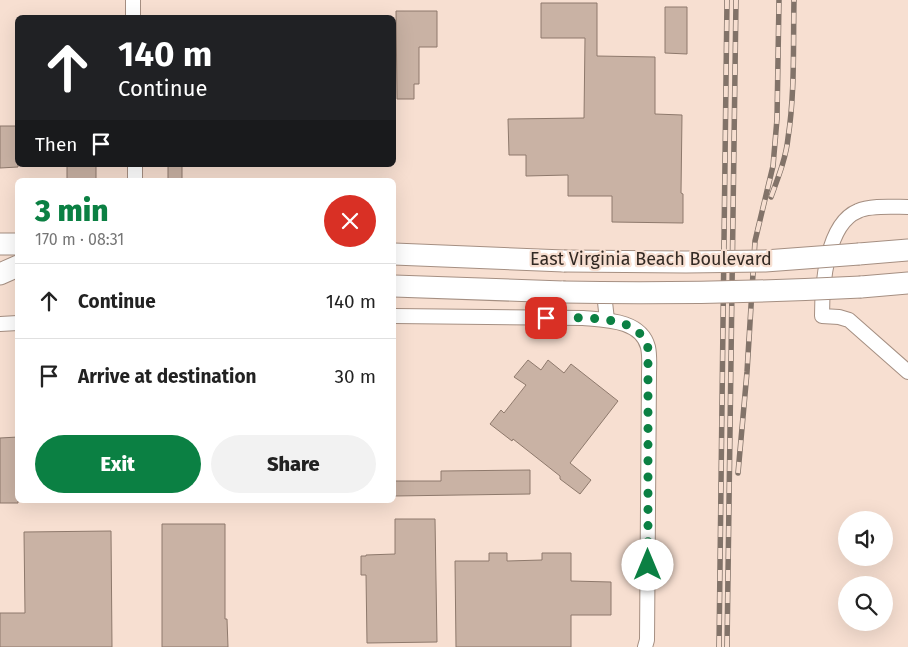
<!DOCTYPE html>
<meta charset="utf-8">
<style>
:root{--surface:#fff;--page:#f2f2f2;--text:#222;--muted:#767676;--line:#e0e0e0;--accent:#0b8043}
body{margin:0;font-family:"Fira Sans",sans-serif;background:var(--page);color:var(--text);height:100vh;display:flex;flex-direction:column;font-size:19px;white-space:nowrap}
*{box-sizing:border-box;margin:0}
p{font-size:16px;color:var(--muted)}
.icon{flex:none;width:28px;height:28px;fill:none;stroke:currentColor;stroke-width:2;stroke-linecap:round;stroke-linejoin:round}
.map{position:relative;flex:1;overflow:hidden}
.panel{position:absolute;left:15px;top:178px;width:381px;height:325px;display:flex;flex-direction:column;background:var(--surface);border-radius:8px;box-shadow:0 5px 20px #0002}
.panel>*{flex:none}
.banner{position:absolute;left:15px;top:15px;width:381px;height:152px;border-radius:8px;box-shadow:0 5px 20px #0002;background:#202124;color:#fff;overflow:hidden}
.buttons{position:absolute;left:838px;top:511px;display:grid;gap:10px}
.buttons a{display:grid;place-items:center;width:55px;height:55px;border-radius:50%;background:var(--surface);box-shadow:0 5px 20px #0002;font-size:25px}
.pin{position:absolute;display:grid;place-items:center;width:42px;height:42px;color:#fff;margin:-21px;border-radius:10px;box-shadow:0 2px 8px #0006}
.me{position:absolute;width:55px;margin:-28px;rotate:0deg;stroke-linejoin:round;filter:drop-shadow(0 0 4px #0008)}
.turn{display:flex;align-items:center;gap:18px;height:105px;padding:0 20px;font-size:22px}
.turn .icon{width:65px;height:65px;stroke-width:2.5}
.turn b{display:block;font-size:35px;line-height:42px}
.then{display:flex;align-items:center;height:48px;padding:0 20px;background:#0003;gap:10px;font-size:19px}
.round{display:grid;place-items:center;flex:none;width:52px;height:52px;border-radius:26px;background:var(--page)}
.head{display:flex;align-items:center;justify-content:space-between;height:85px;padding:0 20px}
h1{font-size:30px;font-weight:800;line-height:38px;color:var(--accent)}
.action{display:flex;gap:10px;margin-top:auto;padding:10px 20px}
.action a{flex:1;height:58px;border-radius:30px;background:var(--accent);color:#fff;font-size:20px;font-weight:800;line-height:58px;text-align:center}
.action a+a{background:var(--page);color:var(--text)}
ul{padding:0;list-style:none}
li{display:flex;align-items:center;gap:15px;height:75px;padding:0 20px;border-top:1px solid var(--line)}
li div{flex:1}
li b{display:block;font-size:19px}
li em{font-style:normal}
.map>svg:first-child{display:block}
.building{fill:#c9b2a4;stroke:#8e796c}
.lines{fill:none;stroke-linecap:round;stroke-linejoin:round}
.minor-casing{stroke:#a58f82;stroke-width:16}
.primary-casing{stroke:#a58f82;stroke-width:23}
.minor{stroke:#fff;stroke-width:14}
.primary{stroke:#fff;stroke-width:21}
.rail-casing{stroke:#827369;stroke-width:5.5}
.rail{stroke:#f7dfd1;stroke-width:4;stroke-dasharray:11;stroke-linecap:butt}
.primary-bridge-casing{stroke:#a58f82;stroke-width:23;stroke-linecap:butt}
.primary-bridge{stroke:#fff;stroke-width:21}
.route{stroke:#0b8043;stroke-width:9;stroke-dasharray:0 16.2}
.labels{text-anchor:middle;dominant-baseline:central;stroke-width:4.5;stroke-linejoin:round;paint-order:stroke}
.street-label{font-size:18px;fill:#322923;stroke:#f7dfd1}
</style>
<div class="map">
<svg width="908" height="647" viewBox="0 0 908 647">
<rect width="100%" height="100%" fill="#f7dfd1"/>
<g class="building">
<path d="M541,3H597V56L655,57V114L682,115L681,193L683,194V223L612,222V196H568V175L526,176V155H509L508,119L584,118L585,38H541Z"/>
<path d="M665,7H687V54L665,53Z"/>
<path d="M396,11H437V47H419V84H414V99H397Z"/>
<path d="M0,126H18V167L0,168Z"/>
<rect x="67" y="165" width="29" height="15"/>
<rect x="168" y="165" width="14" height="15"/>
<path d="M528,360L541,370L548,360L564,373L571,364L618,401L570,463L591,480L580,494L560,479V476L513,439L512,441L490,424L501,410L504,413L526,385L514,377Z"/>
<path d="M18,437V503H0V438Z"/>
<path d="M530,470V494L394,496V481H441V471Z"/>
<path d="M395,519H435L437,642L367,643L366,575H361V556H366V555L395,554Z"/>
<path d="M162,524H225V619H227L228,647H162Z"/>
<path d="M111,531L112,647H0V613H25L24,532Z"/>
<path d="M489,553H507V561L542,560V553H571V581L611,582V615H571V647H456L455,561H489Z"/>
</g>
<g class="lines">
<g class="minor-casing">
<g id="minor">
<path d="M133,18V0"/>
<path d="M135,165V180"/>
<path d="M908,207C894,207 870,205 858,211C826,224 822,287 822,316L839,317L849,320L908,372"/>
<path d="M604,293L607,320"/>
<path d="M394,316L583,318C606,320 641,320 648,347C650,356 649,366 649,375L647,640L645,647"/>
<path d="M0,324L18,323"/>
</g>
</g>
<g class="primary-casing">
<g id="primary">
<path d="M0,244H18"/>
<path d="M394,254L564,261"/>
<path d="M859,254L908,250"/>
<path d="M0,274L18,266"/>
<path d="M394,286L563,292"/>
<path d="M861,287L908,283"/>
</g>
</g>
<use href="#minor" class="minor"/>
<use href="#primary" class="primary"/>
<g class="rail-casing">
<g id="rail">
<path d="M771,197C778,178 786,158 788,138C795,93 793,46 794,0"/>
<path d="M738,473L747,372L755,241L773,166L777,119L779,0"/>
<path d="M719,647L727,0"/>
<path d="M727,647L736,0"/>
</g>
</g>
<use href="#rail" class="rail"/>
<g class="primary-bridge-casing">
<g id="primary-bridge">
<path d="M564,261L686,262L765,261L859,254"/>
<path d="M563,292C663,294 761,292 861,287"/>
</g>
</g>
<use href="#primary-bridge" class="primary-bridge"/>
</g>
<g class="lines">
<path class="route" d="M546,318C572,318 612,315 635,329C641,333 645,341 648,348V565"/>
</g>
<g class="labels">
<g class="street-label">
<text x="651" y="259">East Virginia Beach Boulevard</text>
</g>
</g>
</svg>
<div class="buttons">
<a><svg class="icon" aria-label="sound" viewBox="0 0 24 24"><path d="M4 9h4l5-4v14l-5-4H4zM17 9q2 3 0 6"/></svg></a>
<a><svg class="icon" aria-label="search" viewBox="0 0 24 24"><circle cx="10" cy="10" r="6"/><path d="M15 15l6 6"/></svg></a>
</div>
<div class="pin" style="left:546px;top:318px;background:#d93025"><svg class="icon" aria-label="arrive" viewBox="0 0 24 24"><path d="M6 21V4h12l-3 4 3 4H6"/></svg></div>
<svg class="me" style="left:648px;top:565px" viewBox="-20 -20 40 40"><circle r="19" fill="#fff"/><path d="M0-13L10 11 0 6-10 11z" fill="#0b8043"/></svg>
<div class="banner">
<div class="turn"><svg class="icon" aria-label="ahead" viewBox="0 0 24 24"><path d="M12 20V5M6 11l6-6 6 6"/></svg><div><b>140 m</b>Continue</div></div>
<div class="then">Then<svg class="icon" aria-label="arrive" viewBox="0 0 24 24"><path d="M6 21V4h12l-3 4 3 4H6"/></svg></div>
</div>
<section class="panel">
<div class="head"><div><h1>3 min</h1><p>170 m · 08:31</p></div><a class="round" style="background:#d93025;color:#fff"><svg class="icon" aria-label="close" viewBox="0 0 24 24"><path d="M6 6l12 12M18 6L6 18"/></svg></a></div>
<ul>
<li><svg class="icon" aria-label="ahead" viewBox="0 0 24 24"><path d="M12 20V5M6 11l6-6 6 6"/></svg><div><b>Continue</b></div><em>140 m</em></li>
<li><svg class="icon" aria-label="arrive" viewBox="0 0 24 24"><path d="M6 21V4h12l-3 4 3 4H6"/></svg><div><b>Arrive at destination</b></div><em>30 m</em></li>
</ul>
<div class="action"><a>Exit</a><a>Share</a></div>
</section>
</div>
